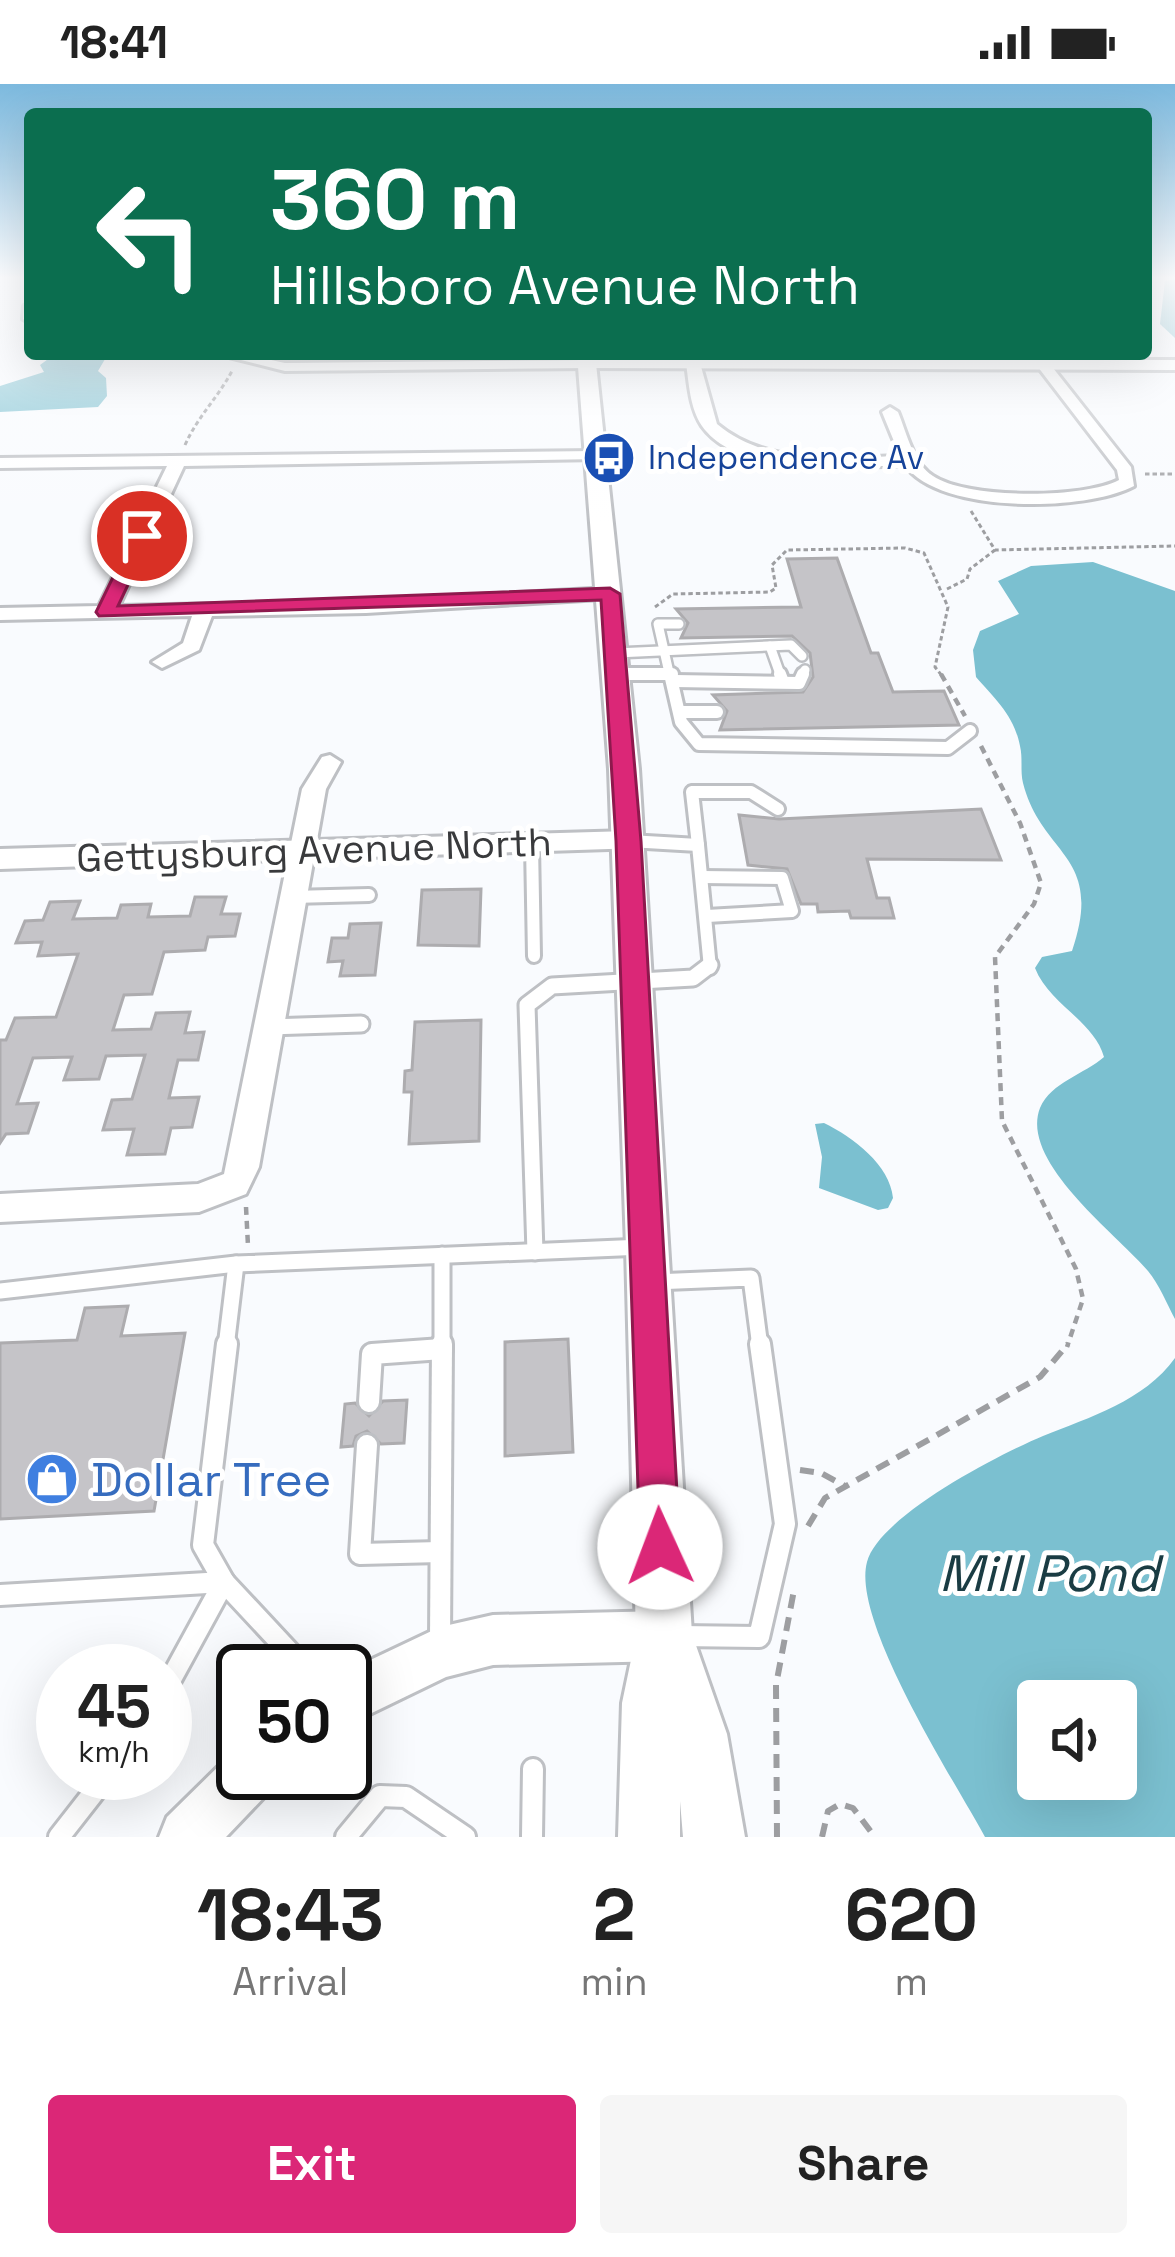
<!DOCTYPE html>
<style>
:root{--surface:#fff;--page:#f6f6f6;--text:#222;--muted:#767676;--accent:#db2777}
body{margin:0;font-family:"Space Grotesk",sans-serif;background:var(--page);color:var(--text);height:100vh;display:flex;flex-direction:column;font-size:45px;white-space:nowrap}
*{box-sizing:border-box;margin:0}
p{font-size:39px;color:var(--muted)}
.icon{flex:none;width:66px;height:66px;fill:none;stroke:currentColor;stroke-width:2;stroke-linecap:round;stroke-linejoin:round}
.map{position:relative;height:1753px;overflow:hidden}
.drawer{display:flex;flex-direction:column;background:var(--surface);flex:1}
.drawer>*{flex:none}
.banner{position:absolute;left:24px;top:24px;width:1128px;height:252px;border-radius:12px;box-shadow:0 12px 48px #0002;background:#0b6e4f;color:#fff;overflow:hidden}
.fabs{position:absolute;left:1017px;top:1596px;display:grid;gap:24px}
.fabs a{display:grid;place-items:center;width:120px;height:120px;border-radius:12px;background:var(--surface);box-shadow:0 12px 48px #0002;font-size:60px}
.speed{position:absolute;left:36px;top:1560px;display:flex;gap:24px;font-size:60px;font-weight:700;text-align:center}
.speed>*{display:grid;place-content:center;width:156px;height:156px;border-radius:50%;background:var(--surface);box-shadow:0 12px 48px #0002;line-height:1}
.speed small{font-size:30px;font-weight:400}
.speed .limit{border:6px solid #111;border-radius:18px;background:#fff;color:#111}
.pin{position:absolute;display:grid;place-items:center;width:102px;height:102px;color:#fff;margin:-51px;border:6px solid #fff;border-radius:50%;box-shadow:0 3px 12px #0007}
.me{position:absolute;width:132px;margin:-66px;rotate:358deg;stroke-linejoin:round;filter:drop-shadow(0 0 9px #0008)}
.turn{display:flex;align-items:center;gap:42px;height:252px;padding:0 48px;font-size:54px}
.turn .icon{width:156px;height:156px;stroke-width:2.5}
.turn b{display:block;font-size:84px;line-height:102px}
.eta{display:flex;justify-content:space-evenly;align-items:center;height:204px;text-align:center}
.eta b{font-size:72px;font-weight:700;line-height:84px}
.button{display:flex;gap:24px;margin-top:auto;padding:24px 48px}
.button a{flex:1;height:138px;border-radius:12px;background:var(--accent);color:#fff;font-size:48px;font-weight:700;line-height:138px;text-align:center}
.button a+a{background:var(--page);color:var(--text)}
.status{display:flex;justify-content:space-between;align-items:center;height:84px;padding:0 60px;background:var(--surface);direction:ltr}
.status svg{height:33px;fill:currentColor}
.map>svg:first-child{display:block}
.water{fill:#7bc0d0;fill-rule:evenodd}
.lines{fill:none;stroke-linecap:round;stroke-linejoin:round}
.river{fill:#7bc0d0;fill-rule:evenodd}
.building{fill:#c5c4c8;stroke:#adacaf;stroke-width:3}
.service-far3-casing{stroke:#bec0c4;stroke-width:14}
.service-far2-casing{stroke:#bec0c4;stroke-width:18}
.service-far1-casing{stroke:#bec0c4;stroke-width:21}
.service-casing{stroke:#bec0c4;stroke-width:26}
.minor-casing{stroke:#bec0c4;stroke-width:6}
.tertiary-casing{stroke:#bec0c4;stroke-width:6}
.secondary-casing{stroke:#bec0c4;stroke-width:6}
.path-far2{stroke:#9d9ea1;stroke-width:3;stroke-dasharray:4.5 3;stroke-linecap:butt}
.path-far1{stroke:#9d9ea1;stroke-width:4.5;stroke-dasharray:8 6;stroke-linecap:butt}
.path{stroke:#9d9ea1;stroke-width:6;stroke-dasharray:14 9;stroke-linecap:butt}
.service-far3{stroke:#fff;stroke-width:9}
.service-far2{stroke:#fff;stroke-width:12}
.service-far1{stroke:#fff;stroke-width:15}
.service{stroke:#fff;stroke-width:20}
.minor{fill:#fff;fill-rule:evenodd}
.tertiary{fill:#fff;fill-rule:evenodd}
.secondary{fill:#fff;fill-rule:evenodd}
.route{fill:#db2777;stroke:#8e194d;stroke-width:3}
.labels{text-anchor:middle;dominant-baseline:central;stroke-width:10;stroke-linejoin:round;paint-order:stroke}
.far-transit-label{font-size:33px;fill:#164399;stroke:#fff;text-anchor:start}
.street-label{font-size:39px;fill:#393a3c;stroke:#fff}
.near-shop-label{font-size:48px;fill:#366cbe;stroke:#fff;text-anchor:start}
.near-water-label{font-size:51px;font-style:italic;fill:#1a3c43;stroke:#fff}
</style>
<div class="status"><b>18:41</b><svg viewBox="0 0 49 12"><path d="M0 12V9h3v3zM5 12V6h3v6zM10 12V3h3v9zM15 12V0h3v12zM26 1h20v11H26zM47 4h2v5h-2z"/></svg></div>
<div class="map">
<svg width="1175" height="1753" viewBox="0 0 1175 1753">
<rect width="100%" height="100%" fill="#f9fbfe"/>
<g class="water">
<path d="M55,270H108L98,287L106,294L107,312L98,323L0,328V302L44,288L40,281Z"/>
<path d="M1093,478L1175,507V1235C1167,1220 1159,1200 1148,1187C1118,1151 1019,1078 1040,1024C1051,998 1085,990 1104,973C1094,937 1049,920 1035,884L1042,873L1072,867C1105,770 1042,773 1023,699C1020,687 1023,674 1020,662C1014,631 995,615 976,593L973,566L980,547L1019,530L998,497L1031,482Z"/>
<path d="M824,1039C853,1053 890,1081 893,1114L888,1124L878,1126L819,1104L822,1073L815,1040Z"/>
<path d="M1175,1274V1753H985C954,1696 851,1537 867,1478C879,1432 1000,1370 1043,1352C1090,1333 1144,1317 1175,1274ZM1038,1617H1116V1695H1038Z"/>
</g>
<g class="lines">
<path class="river" d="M1175,195V254L1160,240L1165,197Z"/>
</g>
<g class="building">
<path d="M837,474L871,569H878L893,608L944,607L959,641L720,646L727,627L713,611L803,608L813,593L810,569L792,552L681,554L688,539L676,525L801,523L787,475Z"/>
<path d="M981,725L1001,776L867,775L877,814H889L894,834H851L849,827L818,828L817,820H801L787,785L748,781L739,731L779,735Z"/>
<path d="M481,805L479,862L418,861L422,806Z"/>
<path d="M195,813H226L221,830H240L235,852L208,853L205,866L164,868L152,910L124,911L113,946L151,945L156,929L190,928L185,949L204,948L198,976H178L169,1014L199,1013L192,1043L171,1044L165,1070L127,1071L134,1045L103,1046L112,1016L132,1015L145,971L106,972L99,995L64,996L72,973L33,974L17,1020L38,1019L28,1049L6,1050L0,1059V956H6L15,934L56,933L78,870L38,872L42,858L16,859L25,837L43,836L50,818L80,817L73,835L117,834L121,821L151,820L148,833L190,832Z"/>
<path d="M381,839L375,891L340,892L343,877L328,878L332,854H348L350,840Z"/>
<path d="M481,936L479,1057L409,1060L412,1008H404L405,987L412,986L415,938Z"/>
<path d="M128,1222L121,1252L185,1249L154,1427L0,1435V1259L77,1256L85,1224Z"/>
<path d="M568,1255L573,1368L505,1372V1258Z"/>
<path d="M407,1316L404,1359L381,1360L367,1347L356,1352L353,1362L341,1363L345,1320L355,1319L369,1332L383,1317Z"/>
</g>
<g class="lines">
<g class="service-far3-casing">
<g id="service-far3">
<path d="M770,562L781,593"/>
<path d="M616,569L791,561L802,572"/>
<path d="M617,590H672"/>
<path d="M670,593L658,540H679"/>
<path d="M802,593L805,586"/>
</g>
</g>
<g class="service-far2-casing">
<g id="service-far2">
<path d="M617,590H672"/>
<path d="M670,590L681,638L699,660L948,664L970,647"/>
<path d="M780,590L783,598"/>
<path d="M675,597L799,599L803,590"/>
<path d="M680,628H717"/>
<path d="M629,757L698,761L710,884"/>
<path d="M532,761L534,872"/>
<path d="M698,761L692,708H751L778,725"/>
<path d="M702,793L782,794L792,827L707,832"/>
<path d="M292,813L369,811"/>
</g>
</g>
<g class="service-far1-casing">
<g id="service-far1">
<path d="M269,943L361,940"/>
<path d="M535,1168L527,921L552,902L693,894L710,881"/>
<path d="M654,1198L751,1194L760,1263"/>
<path d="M0,1207L236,1180L643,1163"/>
<path d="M226,1263L236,1180"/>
<path d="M442,1263V1171"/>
</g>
</g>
<g class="service-casing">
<g id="service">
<path d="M227,1260L203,1461L224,1498L307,1587"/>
<path d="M369,1318L372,1270L442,1265"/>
<path d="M367,1361L360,1470L440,1468"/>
<path d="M0,1511L224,1498"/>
<path d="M679,1552L759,1553L785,1440L760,1260"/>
<path d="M440,1556L442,1260"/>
<path d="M165,1606L224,1498"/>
<path d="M59,1753L109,1689"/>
<path d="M346,1753L380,1712L406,1713L465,1753"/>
<path d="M532,1753L533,1685"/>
</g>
</g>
<g class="minor-casing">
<g id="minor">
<path d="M30,218V239L23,235L24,222Z"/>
<path d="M217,270H244L285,279L587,276L594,280L587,284L285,287Z"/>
<path d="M1028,270H1042L1131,383L1134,402C1085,428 939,430 905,381C849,383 739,394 702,342C690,324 689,300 686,279L693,275L700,279L717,340C767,382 838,374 900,372L882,328L890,323L898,328C907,350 913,379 933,392C967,415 1083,415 1119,396L1117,386Z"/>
<path d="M595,367L601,369V375L184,382L119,522L366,517L611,504L618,506V514L366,529L212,532L199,566L162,584L152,578L183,559L192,532L0,536V524L99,522L167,382L0,384V374Z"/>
<path d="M330,671L341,678L326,705L259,1083L246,1110L199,1128L0,1138V1110L198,1100L224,1090L302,705L322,673Z"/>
</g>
</g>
<g class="tertiary-casing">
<g id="tertiary">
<path d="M587,275L1175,276V286L581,284L578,280Z"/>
<path d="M629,747L644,757L640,764L0,785V765Z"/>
<path d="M664,1527L682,1534L689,1552L682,1570L664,1577L493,1581L446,1593L345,1642V1588L440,1543L493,1531Z"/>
<path d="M243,1665V1689H277L269,1708L226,1753H159L167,1733L231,1670Z"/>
</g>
</g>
<g class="secondary-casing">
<path id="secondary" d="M577,270H595L639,685L692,1550L727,1650L745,1753H683L680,1717V1753H618L622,1619L636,1552L626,1163L609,685Z"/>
</g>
<g class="path-far2">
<path d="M185,361C198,332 217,315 232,287"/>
<path d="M1145,390H1175"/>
<path d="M971,427L995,466L1175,462"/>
<path d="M947,505L967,495L970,485L995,466"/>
<path d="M655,523L673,510L770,508L776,504L772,481L787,466L905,464L924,469L948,523L935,583L943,593"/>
</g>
<g class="path-far1">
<path d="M941,590L965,632"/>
<path d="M981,662L1020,739L1041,799L1034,820L995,873L1002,1037L1076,1185L1083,1215L1067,1263"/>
<path d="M246,1123L248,1162"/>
</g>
<g class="path">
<path d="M800,1386L821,1389L845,1402"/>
<path d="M808,1442L825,1414L1040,1293L1068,1260"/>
<path d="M777,1753L776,1601L794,1506"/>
<path d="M822,1753L828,1727L840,1720L853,1724L875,1753"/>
</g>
<use href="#service-far3" class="service-far3"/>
<use href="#service-far2" class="service-far2"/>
<use href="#service-far1" class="service-far1"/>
<use href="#service" class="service"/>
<use href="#minor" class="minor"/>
<use href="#tertiary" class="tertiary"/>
<use href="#secondary" class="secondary"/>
</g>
<linearGradient id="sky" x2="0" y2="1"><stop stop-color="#7cb9de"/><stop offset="0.44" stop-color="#fcfdff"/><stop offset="1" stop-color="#fcfdff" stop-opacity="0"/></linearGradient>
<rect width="1175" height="440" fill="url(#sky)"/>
<path class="route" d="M142,447L151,452L118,522L610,504L620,510L641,757L680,1463L674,1478L660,1483L646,1478L640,1463L616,757L601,516L99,532L96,528L133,452Z"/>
<defs>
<g id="bus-disc" transform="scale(2.7)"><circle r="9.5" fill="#1a4fb4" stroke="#fff"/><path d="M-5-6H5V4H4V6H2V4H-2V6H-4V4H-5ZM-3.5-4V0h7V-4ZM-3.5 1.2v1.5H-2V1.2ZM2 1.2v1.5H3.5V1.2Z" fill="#fff"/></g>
<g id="shop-disc" transform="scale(2.7)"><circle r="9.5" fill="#3f7fe0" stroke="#fff"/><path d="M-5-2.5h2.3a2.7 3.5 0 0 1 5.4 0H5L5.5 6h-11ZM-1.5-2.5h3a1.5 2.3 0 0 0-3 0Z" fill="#fff"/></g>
</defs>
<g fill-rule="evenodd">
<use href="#bus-disc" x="609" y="374"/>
<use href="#shop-disc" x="52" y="1395"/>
</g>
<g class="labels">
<g class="far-transit-label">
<text x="648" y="374">Independence Av</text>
</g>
<g class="street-label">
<text transform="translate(314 766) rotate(-2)">Gettysburg Avenue North</text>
</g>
<g class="near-shop-label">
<text x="91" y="1395">Dollar Tree</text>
</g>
<g class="near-water-label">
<text x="1049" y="1489">Mill Pond</text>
</g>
</g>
</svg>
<div class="fabs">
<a><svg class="icon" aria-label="sound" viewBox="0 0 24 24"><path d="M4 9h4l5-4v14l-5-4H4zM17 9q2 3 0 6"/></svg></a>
</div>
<div class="speed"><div>45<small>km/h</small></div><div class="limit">50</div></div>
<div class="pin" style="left:142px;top:452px;background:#d93025"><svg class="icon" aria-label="arrive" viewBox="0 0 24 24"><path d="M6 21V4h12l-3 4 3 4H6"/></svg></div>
<svg class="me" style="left:660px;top:1463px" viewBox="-20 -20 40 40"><circle r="19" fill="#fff"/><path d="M0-13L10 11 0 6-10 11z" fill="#db2777"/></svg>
<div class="banner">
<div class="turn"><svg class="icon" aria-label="left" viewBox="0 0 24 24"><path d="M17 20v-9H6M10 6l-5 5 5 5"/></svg><div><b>360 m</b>Hillsboro Avenue North</div></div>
</div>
</div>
<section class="drawer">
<div class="eta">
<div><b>18:43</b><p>Arrival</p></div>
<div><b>2</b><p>min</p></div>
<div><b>620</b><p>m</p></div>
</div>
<div class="button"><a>Exit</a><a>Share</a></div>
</section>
